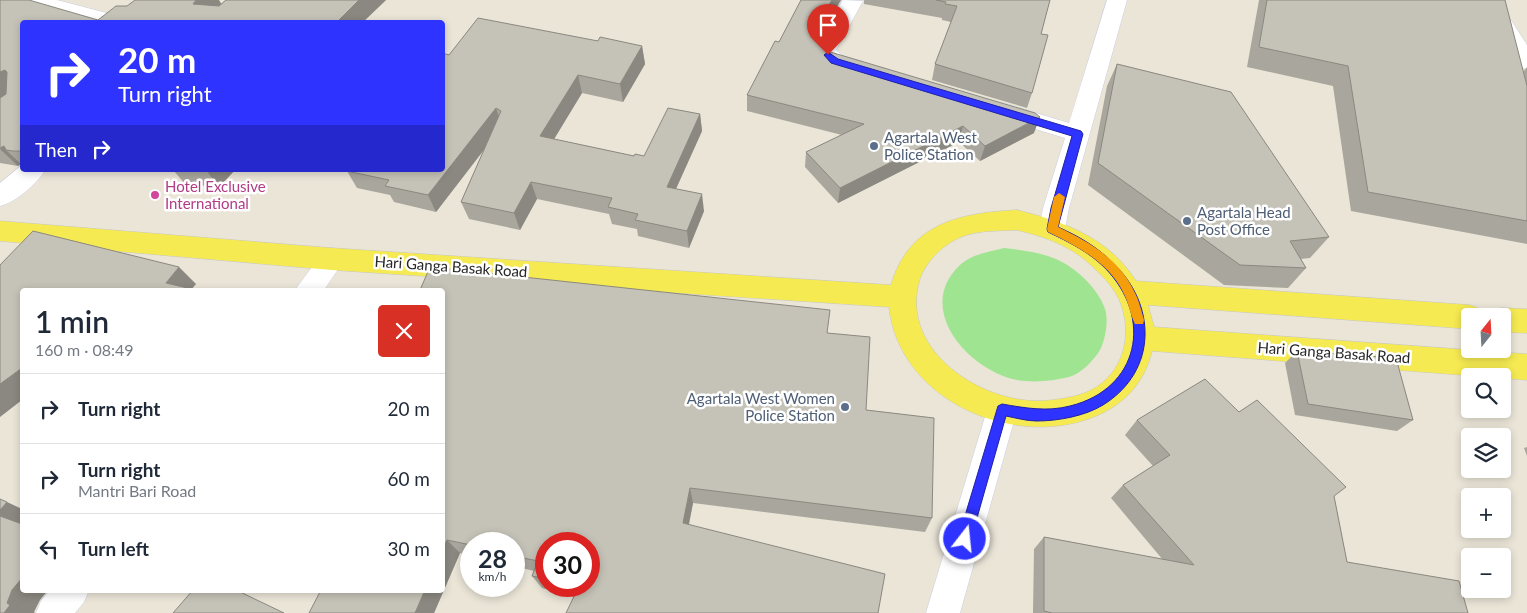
<!DOCTYPE html>
<meta charset="utf-8">
<style>
:root{--surface:#fff;--page:#f2f2f3;--text:#1f2937;--muted:#747a83;--line:#e0e1e3}
body{margin:0;font-family:Lato,sans-serif;background:var(--page);color:var(--text);height:100vh;display:flex;flex-direction:column;font-size:19px;white-space:nowrap}
*{box-sizing:border-box;margin:0}
p{font-size:16px;color:var(--muted)}
.icon{flex:none;width:28px;height:28px;fill:none;stroke:currentColor;stroke-width:2;stroke-linecap:round;stroke-linejoin:round}
.map{position:relative;flex:1;overflow:hidden}
.side{position:absolute;left:20px;top:288px;width:425px;height:305px;display:flex;flex-direction:column;background:var(--surface);border-radius:5px;box-shadow:0 2px 8px #0003}
.side>*{flex:none}
.banner{position:absolute;left:20px;top:20px;width:425px;height:152px;border-radius:5px;box-shadow:0 2px 8px #0003;background:#2f33ff;color:#fff;overflow:hidden}
.needle{width:32px;rotate:18deg}
.tools{position:absolute;left:1461px;top:308px;display:grid;gap:10px}
.tools a{display:grid;place-items:center;width:50px;height:50px;border-radius:5px;background:var(--surface);box-shadow:0 2px 8px #0003;font-size:25px}
.speed{position:absolute;left:460px;top:532px;display:flex;gap:10px;font-size:25px;font-weight:700;text-align:center}
.speed>*{display:grid;place-content:center;width:65px;height:65px;border-radius:50%;background:var(--surface);box-shadow:0 2px 8px #0003;line-height:1}
.speed small{font-size:12px;font-weight:400}
.speed .limit{border:8px solid #d22;background:#fff;color:#111}
.pin{position:absolute;display:grid;place-items:center;width:42px;height:42px;color:#fff;margin:-51px -21px;border-radius:50% 50% 50% 0;rotate:-45deg;box-shadow:0 0 5px #0007}
.pin .icon{rotate:45deg}
.me{position:absolute;width:55px;margin:-28px;rotate:16deg;stroke-linejoin:round;filter:drop-shadow(0 0 4px #0008)}
.turn{display:flex;align-items:center;gap:18px;height:105px;padding:0 15px;font-size:22px}
.turn .icon{width:65px;height:65px;stroke-width:2.5}
.turn b{display:block;font-size:35px;line-height:42px}
.then{display:flex;align-items:center;height:48px;padding:0 15px;background:#0003;gap:10px;font-size:19px}
.round{display:grid;place-items:center;flex:none;width:52px;height:52px;border-radius:5px;background:var(--page)}
.summary{display:flex;align-items:center;justify-content:space-between;height:85px;padding:0 15px}
h1{font-size:30px;font-weight:600;line-height:38px}
ul{padding:0;list-style:none}
li{display:flex;align-items:center;gap:15px;height:70px;padding:0 15px;border-top:1px solid var(--line)}
li div{flex:1}
li b{display:block;font-size:19px}
li em{font-style:normal}
.map>svg:first-child{display:block}
.green{fill:#9fe491}
.lines{fill:none;stroke-linecap:round;stroke-linejoin:round}
.minor-casing{stroke:#cccde1;stroke-width:1}
.major-casing{stroke:#c7c7c7;stroke-width:1}
.minor{fill:#fff;fill-rule:evenodd}
.major{fill:#f5ea52;fill-rule:evenodd}
.wall{fill:#a9a79d;fill-rule:evenodd}
.shaded-wall{fill:#8a8880}
.building{fill:#c5c2b7;stroke:#8a8880}
.route{fill:#2f33ff;stroke:#1f21a6}
.slow{fill:#f59e0b}
.service-dot{fill:#5c6f8a;stroke:#fff;stroke-width:2}
.hotel-dot{fill:#d1479c;stroke:#fff;stroke-width:2}
.labels{text-anchor:middle;dominant-baseline:central;stroke-width:5;stroke-linejoin:round;paint-order:stroke}
.service-label{font-size:15px;fill:#4e5e75;stroke:#fff;text-anchor:start}
.hotel-label{font-size:15px;fill:#b23c85;stroke:#fff;text-anchor:start}
.street-label{font-size:15px;fill:#272727;stroke:#fff}
</style>
<div class="map">
<svg width="1527" height="613" viewBox="0 0 1527 613">
<rect width="100%" height="100%" fill="#eae5d7"/>
<path class="green" d="M1004,248C1022,250 1039,252 1056,259C1075,267 1099,289 1105,309C1109,321 1105,340 1100,350C1093,361 1082,373 1069,377C1052,381 1035,383 1017,380C970,371 914,310 959,266C971,254 989,252 1004,248Z"/>
<g class="lines">
<g class="minor-casing">
<g id="minor">
<path d="M22,0H57L122,17L126,22H92L25,5Z"/>
<path d="M843,0L863,1L836,50L843,56L864,62L867,67L864,72C847,77 824,67 814,52L817,43Z"/>
<path d="M1107,0H1127L1069,208L1065,229L1061,236L1052,239L1043,236L1039,229L1043,208L1065,138L995,117L991,111L995,105L1003,103L1069,123Z"/>
<path d="M1478,0H1498L1527,45V69L1519,67Z"/>
<path d="M22,165V170H45C37,184 16,202 0,206V183Z"/>
<path d="M332,248L341,252L345,259L324,290H295L323,252Z"/>
<path d="M1002,397L1013,401L1017,410L960,613H926L987,410L991,401Z"/>
<path d="M50,590H89L84,602L75,613H36L41,601Z"/>
</g>
</g>
<g class="major-casing">
<g id="major">
<path d="M1017,210C1065,222 1109,238 1136,281L1470,305L1480,309L1483,316H1470V329L1148,305L1154,327L1527,354V380L1152,351C1144,384 1123,406 1091,418C1010,448 899,399 889,307L332,270L0,241V221L332,248L891,285C909,223 960,213 1017,210ZM1017,230C1046,237 1072,246 1094,268C1104,277 1116,290 1121,304C1135,343 1118,386 1075,396C1054,401 1033,403 1012,398C960,387 903,341 919,282C924,263 942,245 961,237C978,230 999,231 1017,230Z"/>
<path d="M1502,308L1527,309V333L1502,332V316H1490L1492,312Z"/>
</g>
</g>
<use href="#minor" class="minor"/>
<use href="#major" class="major"/>
</g>
<g class="wall">
<path d="M0,0L98,20L127,6L221,4L226,0H386L363,22H22V166L21,164L18,166L0,163Z"/>
<path d="M801,0H841L817,40L827,51L1034,133L980,161L959,142L838,203L805,167L806,152L842,135L747,111V95L779,42Z"/>
<path d="M864,0H1050L1041,34L1032,93L1027,108L932,80L935,64L951,22L942,20V18L864,4Z"/>
<path d="M1259,0H1505L1523,72L1527,67V244L1351,211L1333,86L1247,67Z"/>
<path d="M598,41L642,46L645,64L623,102L582,93L554,139L634,156H644L700,114L702,131L676,189L704,211L689,248L638,236L637,229L612,224L609,214L537,199L520,230L469,219L461,202L484,150L436,212L394,202L390,195L357,188L347,171L449,55Z"/>
<path d="M1117,64L1329,237L1310,258L1301,259L1306,268L1288,288L1224,285L1088,185L1107,86Z"/>
<path d="M135,170H235L219,187L185,184L174,171Z"/>
<path d="M442,290L827,333L866,410L932,518L925,532L693,503L689,525L574,597L542,588L532,576L534,571L514,566V544H471V556L460,553L434,613H309L442,590ZM546,544L589,586H546Z"/>
<path d="M1297,351L1413,420L1397,431L1295,415L1285,363Z"/>
<path d="M1239,412L1334,496L1347,562L1468,613H1033L1034,549L1044,537L1163,560L1111,498L1123,485L1153,466L1125,435L1137,420Z"/>
<path d="M1527,447V456L1524,448Z"/>
</g>
<g class="shaded-wall">
<path d="M196,0H219L222,5L209,16L193,4Z"/>
<path d="M359,0H386L363,22H337Z"/>
<path d="M832,0H841L815,42L813,35L816,26Z"/>
<path d="M642,46L645,64L623,102L620,84Z"/>
<path d="M5,70L22,88L0,101V72Z"/>
<path d="M578,75L582,93L545,154L540,136Z"/>
<path d="M496,108L502,126L436,212L428,195Z"/>
<path d="M700,114L702,131L669,204L667,187Z"/>
<path d="M1040,117L1034,133L980,161L985,146Z"/>
<path d="M963,126L959,142L838,203L840,188Z"/>
<path d="M4,146L6,150L21,164L18,166L0,149Z"/>
<path d="M206,170H235L219,187Z"/>
<path d="M531,182L537,199L520,230L514,213Z"/>
<path d="M702,194L704,211L689,248L687,231Z"/>
<path d="M179,267L196,284L191,290L166,283Z"/>
<path d="M22,368V400L0,417V384Z"/>
<path d="M690,488L693,503L686,537L683,523Z"/>
<path d="M7,502L22,509V526L0,516V510Z"/>
<path d="M447,540L460,553L434,613H415L425,590H442V550Z"/>
<path d="M22,578V590H48L40,600L34,612L35,613H4L7,603L12,590Z"/>
</g>
<g class="building">
<path d="M0,0H29L98,20L116,6H127L135,0H196L193,4L219,6L226,0H359L337,22H339H22V151H13L6,150L4,146L0,148V98L6,94L7,72L5,70L0,72Z"/>
<path d="M801,0H832L816,26L813,35L827,51L1035,113L1040,117L985,146L963,126L840,188L806,152L864,124L747,95L775,41L779,42Z"/>
<path d="M936,0H1050L1041,34L1048,35L1032,93L935,64L957,6L945,4L946,2Z"/>
<path d="M1267,0H1505L1527,86V221L1368,192L1348,66L1259,47Z"/>
<path d="M478,18L598,41L600,37L642,46L620,84L578,75L540,136L634,156L635,154L644,156L668,108L700,114L667,187L702,194L687,231L635,220L638,214L608,207L612,198L531,182L514,213L461,202L501,111L496,108L428,195L385,186L389,180L347,171L348,170H442V53L449,55Z"/>
<path d="M1117,64L1231,92L1329,237L1290,241L1306,268L1240,265L1098,163Z"/>
<path d="M33,231L179,267L166,283L196,290H22V368L0,384V265Z"/>
<path d="M430,267L830,310L827,333L870,337L866,410L934,418L932,518L690,488L683,523L885,574L878,613H566L578,588L571,586H589V544H546V579L532,576L538,561L514,556V544H471V545L447,540L442,550V290H420Z"/>
<path d="M1297,351L1396,358L1413,420L1308,404Z"/>
<path d="M1205,379L1239,412L1257,400L1346,487L1334,496L1347,562L1459,581L1468,613H1052L1044,611V537L1194,565L1123,485L1170,455L1137,420Z"/>
<path d="M0,499L7,502L0,510Z"/>
<path d="M0,516L22,524V578L12,590L7,603L10,605L4,613H0Z"/>
<path d="M193,590H236L284,613H173Z"/>
<path d="M321,590H425L415,613H309Z"/>
</g>
<path class="route" d="M828,52L838,59L1081,131L1083,134L1058,227C1078,236 1096,246 1112,262C1157,304 1158,371 1103,405C1085,416 1058,421 1037,421C1027,421 1016,418 1006,416L971,539L969,543L965,545L960,543L958,539L998,406L1002,404C1025,408 1047,412 1070,406C1139,389 1154,318 1105,268C1089,252 1069,242 1048,232L1047,229L1051,208L1072,136L831,63L824,55Z"/>
<path class="slow" d="M1059,193L1065,197L1058,227C1088,241 1119,259 1134,291C1139,300 1141,310 1144,320L1143,324H1135C1130,314 1129,304 1124,294C1110,263 1077,246 1048,232L1047,229L1054,197Z"/>
<g class="service-dot">
<circle cx="874" cy="146" r="5"/>
<circle cx="1187" cy="221" r="5"/>
<circle cx="845" cy="407" r="5"/>
</g>
<circle class="hotel-dot" cx="155" cy="195" r="5"/>
<g class="labels">
<g class="service-label">
<text x="884" y="137">Agartala West<tspan x="884" dy="17">Police Station</tspan></text>
<text x="1197" y="212">Agartala Head<tspan x="1197" dy="17">Post Office</tspan></text>
<text x="835" y="398" text-anchor="end">Agartala West Women<tspan x="835" dy="17">Police Station</tspan></text>
</g>
<g class="hotel-label">
<text x="165" y="186">Hotel Exclusive<tspan x="165" dy="17">International</tspan></text>
</g>
<g class="street-label">
<text transform="translate(451 266) rotate(4)">Hari Ganga Basak Road</text>
<text transform="translate(1334 352) rotate(4)">Hari Ganga Basak Road</text>
</g>
</g>
</svg>
<div class="tools">
<a><svg class="needle" viewBox="-14 -14 28 28"><path d="M0-13l5 13h-10z" fill="#e53935"/><path d="M0 13l5-13h-10z" fill="#747a83"/></svg></a>
<a><svg class="icon" aria-label="search" viewBox="0 0 24 24"><circle cx="10" cy="10" r="6"/><path d="M15 15l6 6"/></svg></a>
<a><svg class="icon" aria-label="layers" viewBox="0 0 24 24"><path d="M12 4l9 5-9 5-9-5zM3 14l9 5 9-5"/></svg></a>
<a>+</a>
<a>−</a>
</div>
<div class="speed"><div>28<small>km/h</small></div><div class="limit">30</div></div>
<div class="pin" style="left:828px;top:55px;background:#d93025"><svg class="icon" aria-label="arrive" viewBox="0 0 24 24"><path d="M6 21V4h12l-3 4 3 4H6"/></svg></div>
<svg class="me" style="left:965px;top:539px" viewBox="-20 -20 40 40"><circle r="17" fill="#2f33ff" stroke="#fff" stroke-width="3"/><path d="M0-11L8 9 0 5-8 9z" fill="#fff"/></svg>
<div class="banner">
<div class="turn"><svg class="icon" aria-label="right" viewBox="0 0 24 24"><path d="M7 20v-9h11M14 6l5 5-5 5"/></svg><div><b>20 m</b>Turn right</div></div>
<div class="then">Then<svg class="icon" aria-label="right" viewBox="0 0 24 24"><path d="M7 20v-9h11M14 6l5 5-5 5"/></svg></div>
</div>
<section class="side">
<div class="summary"><div><h1>1 min</h1><p>160 m · 08:49</p></div><a class="round" style="background:#d93025;color:#fff"><svg class="icon" aria-label="close" viewBox="0 0 24 24"><path d="M6 6l12 12M18 6L6 18"/></svg></a></div>
<ul>
<li><svg class="icon" aria-label="right" viewBox="0 0 24 24"><path d="M7 20v-9h11M14 6l5 5-5 5"/></svg><div><b>Turn right</b></div><em>20 m</em></li>
<li><svg class="icon" aria-label="right" viewBox="0 0 24 24"><path d="M7 20v-9h11M14 6l5 5-5 5"/></svg><div><b>Turn right</b><p>Mantri Bari Road</p></div><em>60 m</em></li>
<li><svg class="icon" aria-label="left" viewBox="0 0 24 24"><path d="M17 20v-9H6M10 6l-5 5 5 5"/></svg><div><b>Turn left</b></div><em>30 m</em></li>
</ul>
</section>
</div>
